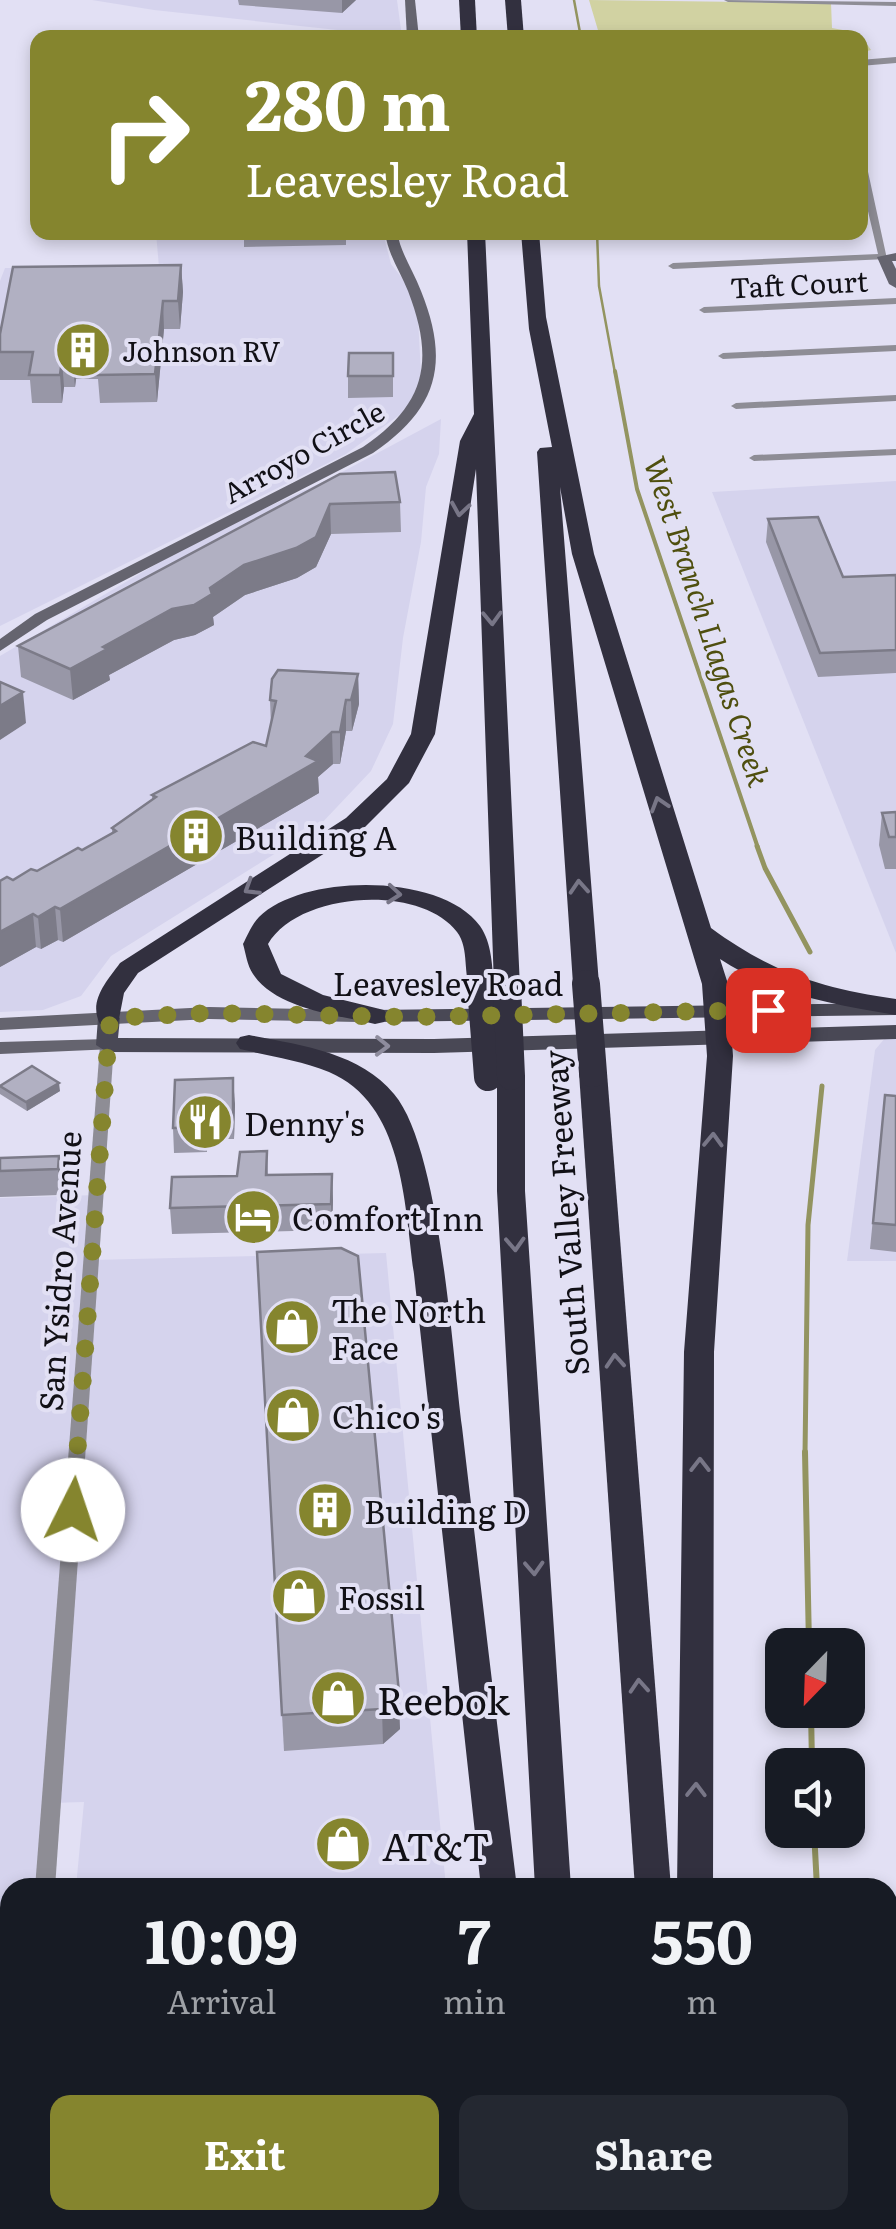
<!DOCTYPE html>
<style>
:root{--surface:#171b24;--page:#242831;--text:#f1f3f6;--muted:#9ea1a6;--accent:#85852e}
body{margin:0;font-family:Literata,serif;background:var(--page);color:var(--text);height:100vh;display:flex;flex-direction:column;font-size:38px;white-space:nowrap}
*{box-sizing:border-box;margin:0}
p{font-size:32px;color:var(--muted)}
.icon{flex:none;width:55px;height:55px;fill:none;stroke:currentColor;stroke-width:2;stroke-linecap:round;stroke-linejoin:round}
.map{position:relative;flex:1;overflow:hidden}
.panel{position:absolute;left:0px;top:1878px;width:898px;height:352px;display:flex;flex-direction:column;background:var(--surface);border-radius:30px 30px 0 0;box-shadow:0 5px 15px #0003}
.panel>*{flex:none}
.hud{position:absolute;left:30px;top:30px;width:838px;height:210px;border-radius:20px;box-shadow:0 5px 15px #0003;background:#85852e;color:#fff;overflow:hidden}
.needle{width:65px;rotate:203deg}
.buttons{position:absolute;left:765px;top:1628px;display:grid;gap:20px}
.buttons a{display:grid;place-items:center;width:100px;height:100px;border-radius:20px;background:var(--surface);box-shadow:0 5px 15px #0003;font-size:50px}
.pin{position:absolute;display:grid;place-items:center;width:85px;height:85px;color:#fff;margin:-42px;border-radius:20px;box-shadow:0 5px 15px #0006}
.me{position:absolute;width:110px;margin:-55px;rotate:4deg;stroke-linejoin:round;filter:drop-shadow(0 0 8px #0008)}
.turn{display:flex;align-items:center;gap:35px;height:210px;padding:0 50px;font-size:45px}
.turn .icon{width:130px;height:130px;stroke-width:2.5}
.turn b{display:block;font-size:70px;line-height:85px}
.eta{display:flex;justify-content:space-evenly;align-items:center;height:170px;text-align:center}
.eta b{font-size:60px;font-weight:700;line-height:70px}
.action{display:flex;gap:20px;margin-top:auto;padding:20px 50px}
.action a{flex:1;height:115px;border-radius:20px;background:var(--accent);color:#fff;font-size:40px;font-weight:700;line-height:115px;text-align:center}
.action a+a{background:var(--page);color:var(--text)}
.map>svg:first-child{display:block}
.built{fill:#d5d3ed}
.green{fill:#d1d2a2}
.lines{fill:none;stroke-linecap:round;stroke-linejoin:round}
.stream-far3{stroke:#939460;stroke-width:2.5}
.stream-far2{stroke:#939460;stroke-width:4}
.stream-far1{stroke:#939460;stroke-width:5}
.stream{stroke:#939460;stroke-width:6}
.street{fill:#8e8d95;fill-rule:evenodd}
.secondary{fill:#65646f;fill-rule:evenodd}
.primary{fill:#494855;fill-rule:evenodd}
.highway{fill:#32303f;fill-rule:evenodd}
.highway-bridge{stroke:#32303f;stroke-width:28}
.wall{fill:#9897a7}
.shaded-wall{fill:#7c7b88}
.building{fill:#b1b0c2;stroke:#7c7b88;stroke-width:2.5}
.oneway{stroke:#787687}
.oneway2{stroke:#8e8c9d}
.route{stroke:#85852e;stroke-width:18;stroke-dasharray:0 32.4}
.labels{text-anchor:middle;dominant-baseline:central;stroke-width:8;stroke-linejoin:round;paint-order:stroke}
.far-street-label{font-size:28px;fill:#111016;stroke:#e2e0f4}
.far-poi-label{font-size:28px;fill:#111016;stroke:#e2e0f4;text-anchor:start}
.far-water-label{font-size:30px;font-style:italic;fill:#4f4f0f;stroke:#e2e0f4}
.poi-label{font-size:32px;fill:#111016;stroke:#e2e0f4;text-anchor:start}
.street-label{font-size:32px;fill:#111016;stroke:#e2e0f4}
.near-poi-label{font-size:38px;fill:#111016;stroke:#e2e0f4;text-anchor:start}
</style>
<div class="map">
<svg width="896" height="2229" viewBox="0 0 896 2229">
<rect width="100%" height="100%" fill="#e2e0f4"/>
<g class="built">
<path d="M92,0H397L402,37L154,10Z"/>
<path d="M156,233H383L391,264L417,297L421,375L409,408L346,454L0,626V281L5,268L159,267Z"/>
<path d="M441,419L439,454L426,487L421,542L403,638L393,724L371,771L319,826L111,956L81,996L43,1010L0,1012V656L204,536L329,479Z"/>
<path d="M896,481V953L712,492Z"/>
<path d="M896,1025V1261H847L875,1050Z"/>
<path d="M96,1195L92,1260L386,1253L446,1887H76L84,1802L51,1803L45,1887L10,1888V2124L0,2126V1198Z"/>
<path d="M10,2126V2220H477L478,2229H0V2128Z"/>
</g>
<path class="green" d="M589,0L831,3L832,28L859,33L871,50L860,53V38L600,37Z"/>
<g class="lines">
<g class="stream-far3">
<path d="M574,0L581,38"/>
<path d="M597,232L599,286L615,373"/>
</g>
<path class="stream-far2" d="M615,371L637,489L758,848"/>
<g class="stream-far1">
<path d="M757,846L765,868L810,952"/>
<path d="M805,1455L808,1225L822,1086"/>
</g>
<g class="stream">
<path d="M805,1452L809,1645"/>
<path d="M811,1710L812,1765"/>
<path d="M814,1830L817,1888"/>
<path d="M834,2220L835,2229"/>
</g>
<g class="street">
<path d="M724,0L896,2V6L728,2Z"/>
<path d="M896,57V63L860,66V60Z"/>
<path d="M860,155L865,158L887,259L673,269L668,266L673,263L878,254L860,177Z"/>
<path d="M896,298V304L704,313L699,310L704,307Z"/>
<path d="M896,345V351L723,359L718,356L723,353Z"/>
<path d="M896,395V401L736,409L731,406L736,403Z"/>
<path d="M896,449V455L754,461L749,458L754,455Z"/>
<path d="M107,1041L114,1045L55,1888H35L100,1045Z"/>
<path d="M10,2218V2220H31L30,2229H8Z"/>
</g>
<g class="secondary">
<path d="M405,0H415L419,38H407Z"/>
<path d="M385,232H397C401,254 413,270 421,291C450,363 438,409 373,453L47,620L0,651V639L35,614L363,447C426,404 435,361 408,291C400,271 388,255 385,232Z"/>
<path d="M896,253V261H892L896,269V288L889,284L877,257Z"/>
<path d="M209,1007L358,1010L368,1016L358,1022L209,1019L0,1030V1018Z"/>
<path d="M107,1039L117,1045L114,1049L0,1054V1042Z"/>
</g>
<g class="primary">
<path d="M896,1003V1015L375,1022L364,1016L375,1010Z"/>
<path d="M109,1012L120,1018L118,1038L434,1039L896,1025V1039L434,1053L107,1052L96,1045L98,1018Z"/>
</g>
<g class="highway">
<path d="M459,0H475L477,38H461Z"/>
<path d="M505,0H521L524,38H508Z"/>
<path d="M467,232H485L520,987L507,995L494,987L481,995L472,993C462,975 470,949 457,932C420,883 298,892 268,944L281,974L323,995L384,1010L388,1016L384,1022L375,1024C337,1015 276,1009 253,974C247,965 246,954 243,944C247,936 252,924 259,917C304,873 442,873 480,926C492,943 492,966 494,986L476,469L435,734L409,783L364,828L138,973L124,993L118,1024H100C88,1001 107,981 120,963L346,818L387,779L411,734L460,441L474,414Z"/>
<path d="M521,232H539L546,317L594,554L711,928C772,973 822,988 896,999V1015C833,1005 774,994 720,959L728,984L733,1056L714,1352L713,1888H677L684,1352L707,1056L702,984L572,554L560,487L599,984L586,992L573,984L537,452L540,448L552,447L529,329Z"/>
<path d="M249,1035C299,1045 360,1052 394,1094C440,1148 452,1351 462,1427C480,1580 498,1734 517,1888H481L414,1274C404,1203 404,1104 329,1072C300,1060 269,1056 240,1049L236,1043L240,1037Z"/>
<path d="M593,1065L607,1073L671,1888H635L579,1073Z"/>
<path d="M511,1068L525,1076V1191L571,1888H535L497,1191V1076Z"/>
<path d="M512,2220H552L554,2229H514Z"/>
<path d="M553,2220H593L594,2229H554Z"/>
<rect x="658" y="2220" width="40" height="9"/>
</g>
<g class="highway-bridge">
<path d="M586,984L593,1073"/>
<path d="M481,987L488,1077"/>
<path d="M507,987L511,1076"/>
</g>
</g>
<g class="wall">
<path d="M238,0H356L342,13L239,5Z"/>
<path d="M244,232H346V245L244,247Z"/>
<path d="M181,265L183,292L180,329H164L157,402L100,403L98,379H76L75,387H64L62,403H32L30,380H0V334Z"/>
<path d="M393,353V397L348,398V376Z"/>
<path d="M340,474L400,502L401,532L331,534L316,567L297,578L245,595L213,617L214,625L195,635L174,640L109,675L110,680L73,700L21,677L18,646Z"/>
<path d="M768,519L843,577L896,575V673L818,677L766,542Z"/>
<path d="M358,674L359,704L352,731H346L340,764H333L318,777L319,793L63,942L58,940L41,949L36,947L0,967V881L13,880L37,871L82,850L112,833V828L152,800V795L266,746L271,725L270,700Z"/>
<path d="M896,812V869H885L879,845L882,813Z"/>
<path d="M175,1080L235,1104L234,1139H207V1152L174,1153L173,1128Z"/>
<path d="M0,1085L60,1091L27,1111L0,1094Z"/>
<path d="M885,1095L896,1096V1252L870,1249Z"/>
<path d="M267,1151L268,1175L333,1200L332,1230L172,1234L170,1208L237,1176Z"/>
<path d="M59,1156L61,1182L60,1195L0,1197V1158Z"/>
<path d="M257,1252L400,1729L383,1744L284,1751Z"/>
</g>
<g class="shaded-wall">
<path d="M342,0H356L342,13Z"/>
<path d="M181,265L183,292L180,329L178,301Z"/>
<path d="M163,301L164,329L157,402L155,374Z"/>
<path d="M74,351L76,379L75,387L72,359Z"/>
<path d="M62,359L64,387L62,403L60,375Z"/>
<path d="M330,504L331,534L316,567L297,578L245,595L213,617L214,625L195,635L174,640L109,675L110,680L73,700L70,669L103,647L210,588Z"/>
<path d="M358,674L359,704L352,731L351,700Z"/>
<path d="M23,692L26,723L0,740V706Z"/>
<path d="M346,700V731L340,764V732Z"/>
<path d="M332,732L333,764L318,777L319,793L63,942L60,909L306,756Z"/>
<path d="M55,907L58,940L41,949L38,917Z"/>
<path d="M33,914L36,947L0,967V932Z"/>
<path d="M233,1078L235,1104L234,1139L233,1113Z"/>
<path d="M59,1083L60,1091L27,1111L26,1102Z"/>
<path d="M59,1156L61,1182L60,1195L58,1169Z"/>
<path d="M332,1174L333,1200L332,1230L331,1204Z"/>
<path d="M399,1693L400,1729L383,1744L382,1709Z"/>
</g>
<g class="building">
<path d="M181,265L178,301H163L155,374L98,375L101,351H74L72,359H62L60,375H29L33,352H0V334L13,267Z"/>
<path d="M349,353H393V376H348Z"/>
<path d="M395,472L400,502L330,504L316,537L296,548L244,565L210,588L212,594L194,605L172,609L103,647L107,649L70,669L18,646L340,474Z"/>
<path d="M818,517L843,577L896,575V650L820,653L768,519Z"/>
<path d="M278,670L358,674L351,700H346L340,732H332L306,756L318,761L60,909L55,907L38,917L33,914L0,932V881L7,877L13,880L31,869L37,871L78,848L82,850L116,831L112,828L156,797L152,795L253,742L266,746L276,701L270,700L272,679Z"/>
<path d="M0,682L23,692L0,706Z"/>
<path d="M896,812V837H889L882,813Z"/>
<path d="M32,1066L59,1083L26,1102L0,1086Z"/>
<path d="M233,1078V1113L205,1114V1127L173,1128L175,1080Z"/>
<path d="M885,1095L896,1096V1225L873,1223Z"/>
<path d="M267,1151L266,1175L332,1174L331,1204L170,1208L172,1177L237,1176L240,1152Z"/>
<path d="M59,1156L58,1169L0,1171V1158Z"/>
<path d="M341,1248L358,1256L399,1693L382,1709L282,1715L257,1252Z"/>
</g>
<defs><path id="oneway-chevron" d="M-2-3.5L2.5 0L-2 3.5" fill="none" stroke-width="1.6" stroke-linecap="round" stroke-linejoin="round" transform="scale(2.5)"/></defs>
<g class="oneway">
<use href="#oneway-chevron" transform="translate(460 509) rotate(99)"/>
<use href="#oneway-chevron" transform="translate(492 618) rotate(88)"/>
<use href="#oneway-chevron" transform="translate(659 804) rotate(-107)"/>
<use href="#oneway-chevron" transform="translate(579 887) rotate(-94)"/>
<use href="#oneway-chevron" transform="translate(251 888) rotate(148)"/>
<use href="#oneway-chevron" transform="translate(394 894) rotate(5)"/>
<use href="#oneway-chevron" transform="translate(713 1140) rotate(-88)"/>
<use href="#oneway-chevron" transform="translate(515 1244) rotate(87)"/>
<use href="#oneway-chevron" transform="translate(615 1361) rotate(-94)"/>
<use href="#oneway-chevron" transform="translate(700 1465) rotate(-90)"/>
<use href="#oneway-chevron" transform="translate(534 1568) rotate(87)"/>
<use href="#oneway-chevron" transform="translate(639 1686) rotate(-94)"/>
<use href="#oneway-chevron" transform="translate(696 1790) rotate(-89)"/>
</g>
<use class="oneway2" href="#oneway-chevron" transform="translate(382 1046) rotate(1)"/>
<g class="lines">
<path class="route" d="M73,1510L110,1018L209,1013L410,1017L768,1010"/>
</g>
<defs>
<g id="building-disc" transform="scale(2.875)"><circle r="9.5" fill="#85852e" stroke="#e2e0f4"/><path d="M-4-6H4V6H1V3H-1V6H-4ZM-2.5-4.3h1.7v1.8h-1.7ZM.8-4.3h1.7v1.8H.8ZM-2.5-1h1.7V.8h-1.7ZM.8-1h1.7V.8H.8Z" fill="#fff"/></g>
<g id="restaurant-disc" transform="scale(2.875)"><circle r="9.5" fill="#85852e" stroke="#e2e0f4"/><path d="M-5-6h1v4h1v-4h1v4h1v-4h1v5L-1.5 .5V6h-2V.5L-5-1ZM5-6V6H3V1.5H1.5Q1.5-4 5-6Z" fill="#fff"/></g>
<g id="hotel-disc" transform="scale(2.875)"><circle r="9.5" fill="#85852e" stroke="#e2e0f4"/><path d="M-6-4.5h1.5V1H6V5H4.5V3h-9V5H-6ZM-4 0a1.8 1.8 0 1 1 3.6 0ZM.5 0V-2.5h3Q6-2.5 6 0Z" fill="#fff"/></g>
<g id="shop-disc" transform="scale(2.875)"><circle r="9.5" fill="#85852e" stroke="#e2e0f4"/><path d="M-5-2.5h2.3a2.7 3.5 0 0 1 5.4 0H5L5.5 6h-11ZM-1.5-2.5h3a1.5 2.3 0 0 0-3 0Z" fill="#fff"/></g>
</defs>
<g fill-rule="evenodd">
<use href="#building-disc" x="83" y="350"/>
<use href="#building-disc" x="196" y="836"/>
<use href="#restaurant-disc" x="205" y="1122"/>
<use href="#hotel-disc" x="253" y="1217"/>
<use href="#shop-disc" x="292" y="1327"/>
<use href="#shop-disc" x="293" y="1415"/>
<use href="#building-disc" x="325" y="1510"/>
<use href="#shop-disc" x="299" y="1596"/>
<use href="#shop-disc" x="338" y="1698"/>
<use href="#shop-disc" x="343" y="1844"/>
</g>
<g class="labels">
<g class="far-street-label">
<text transform="translate(799 283) rotate(-3)">Taft Court</text>
<text transform="translate(303 451) rotate(-29)">Arroyo Circle</text>
</g>
<g class="far-poi-label">
<text x="122" y="350">Johnson RV</text>
</g>
<g class="far-water-label">
<text transform="translate(709 621) rotate(72)">West Branch Llagas Creek</text>
</g>
<g class="poi-label">
<text x="235" y="836">Building A</text>
<text x="244" y="1122">Denny's</text>
<text x="292" y="1217">Comfort Inn</text>
<text x="331" y="1309">The North<tspan x="331" dy="37">Face</tspan></text>
<text x="332" y="1415">Chico's</text>
<text x="364" y="1510">Building D</text>
<text x="338" y="1596">Fossil</text>
</g>
<g class="street-label">
<text x="448" y="982">Leavesley Road</text>
<text transform="translate(564 1213) rotate(-94)">South Valley Freeway</text>
<text transform="translate(58 1271) rotate(-86)">San Ysidro Avenue</text>
</g>
<g class="near-poi-label">
<text x="377" y="1698">Reebok</text>
<text x="382" y="1844">AT&amp;T</text>
</g>
</g>
</svg>
<div class="buttons">
<a><svg class="needle" viewBox="-14 -14 28 28"><path d="M0-13l5 13h-10z" fill="#e53935"/><path d="M0 13l5-13h-10z" fill="#9ea1a6"/></svg></a>
<a><svg class="icon" aria-label="sound" viewBox="0 0 24 24"><path d="M4 9h4l5-4v14l-5-4H4zM17 9q2 3 0 6"/></svg></a>
</div>
<div class="pin" style="left:768px;top:1010px;background:#d93025"><svg class="icon" aria-label="arrive" viewBox="0 0 24 24"><path d="M6 21V4h12l-3 4 3 4H6"/></svg></div>
<svg class="me" style="left:73px;top:1510px" viewBox="-20 -20 40 40"><circle r="19" fill="#fff"/><path d="M0-13L10 11 0 6-10 11z" fill="#85852e"/></svg>
<div class="hud">
<div class="turn"><svg class="icon" aria-label="right" viewBox="0 0 24 24"><path d="M7 20v-9h11M14 6l5 5-5 5"/></svg><div><b>280 m</b>Leavesley Road</div></div>
</div>
<section class="panel">
<div class="eta">
<div><b>10:09</b><p>Arrival</p></div>
<div><b>7</b><p>min</p></div>
<div><b>550</b><p>m</p></div>
</div>
<div class="action"><a>Exit</a><a>Share</a></div>
</section>
</div>
